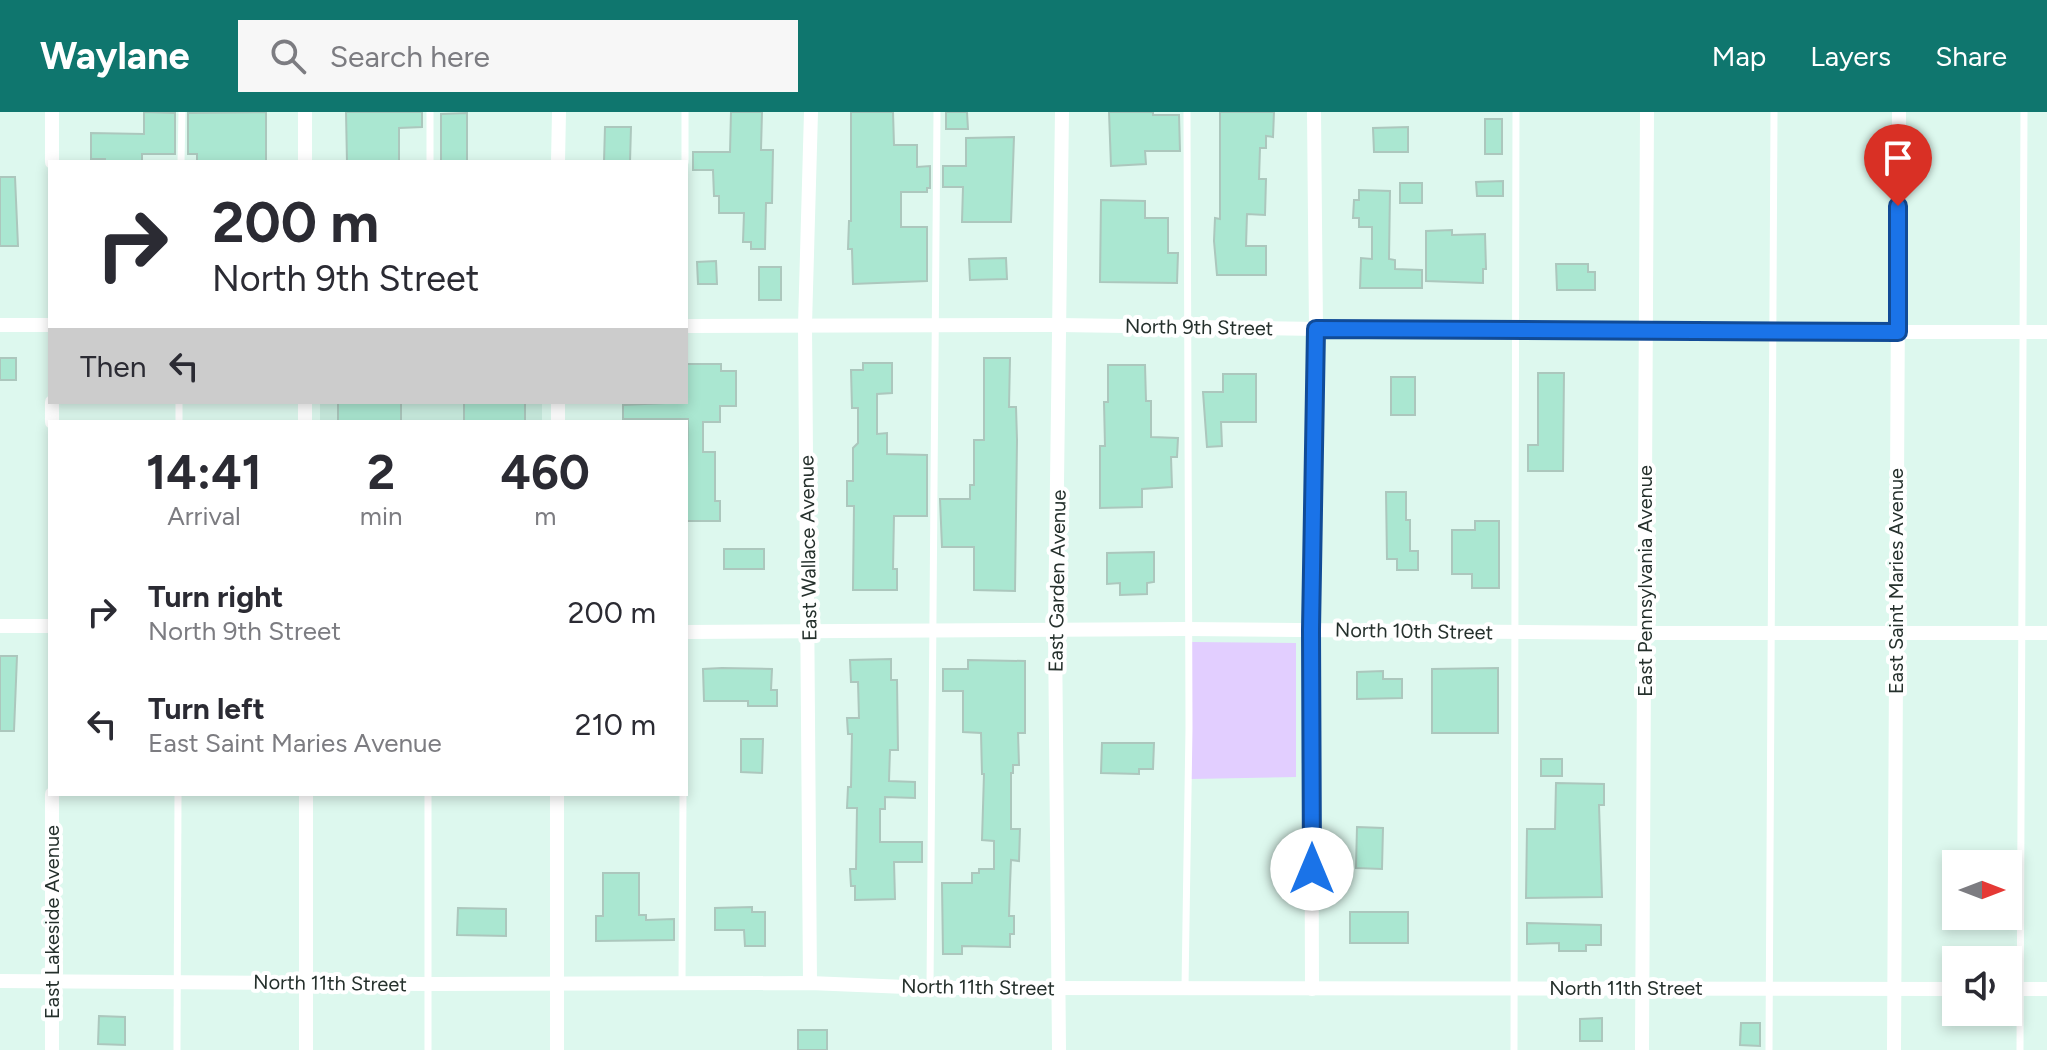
<!DOCTYPE html>
<style>
:root{--surface:#fff;--page:#f7f7f7;--text:#2b2b33;--muted:#7c7c81;--accent:#0f766e}
body{margin:0;font-family:Figtree,sans-serif;background:var(--page);color:var(--text);height:100vh;display:flex;flex-direction:column;font-size:30px;white-space:nowrap}
*{box-sizing:border-box;margin:0}
p{font-size:26px;color:var(--muted)}
.icon{flex:none;width:44px;height:44px;fill:none;stroke:currentColor;stroke-width:2;stroke-linecap:round;stroke-linejoin:round}
.map{position:relative;flex:1;overflow:hidden}
.details{position:absolute;left:48px;top:308px;width:640px;height:376px;display:flex;flex-direction:column;background:var(--surface);border-radius:0px;box-shadow:0 4px 12px #0003}
.details>*{flex:none}
.hud{position:absolute;left:48px;top:48px;width:640px;height:244px;border-radius:0px;box-shadow:0 4px 12px #0003;background:#fff;color:var(--text);overflow:hidden}
.needle{width:52px;rotate:90deg}
.fabs{position:absolute;left:1942px;top:738px;display:grid;gap:16px}
.fabs a{display:grid;place-items:center;width:80px;height:80px;border-radius:0px;background:var(--surface);box-shadow:0 4px 12px #0003;font-size:40px}
.pin{position:absolute;display:grid;place-items:center;width:68px;height:68px;color:#fff;margin:-82px -34px;border-radius:50% 50% 50% 0;rotate:-45deg;box-shadow:0 0 8px #0007}
.pin .icon{rotate:45deg}
.me{position:absolute;width:88px;margin:-44px;rotate:0deg;stroke-linejoin:round;filter:drop-shadow(0 0 6px #0008)}
.turn{display:flex;align-items:center;gap:28px;height:168px;padding:0 32px;font-size:36px}
.turn .icon{width:104px;height:104px;stroke-width:2.5}
.turn b{display:block;font-size:56px;line-height:68px}
.then{display:flex;align-items:center;height:76px;padding:0 32px;background:#0003;gap:16px;font-size:30px}
.eta{display:flex;justify-content:space-evenly;align-items:center;height:136px;text-align:center}
.eta b{font-size:48px;font-weight:700;line-height:56px}
ul{padding:0;list-style:none}
li{display:flex;align-items:center;gap:24px;height:112px;padding:0 32px}
li div{flex:1}
li b{display:block;font-size:30px}
li em{font-style:normal}
header{display:flex;align-items:center;gap:48px;box-sizing:border-box;height:112px;padding:0 40px;background:var(--accent);color:#fff}
header strong{font-size:38px}
nav{display:flex;gap:44px;margin-inline-start:auto;font-size:28px}
.search{width:560px;height:72px;background:var(--page);display:flex;align-items:center;gap:20px;box-sizing:border-box;padding:0 28px;border-radius:0px;color:var(--muted);font-size:30px}
.map>svg:first-child{display:block}
.built{fill:#caede0}
.green{fill:#e2ceff}
.building{fill:#aae7d1;stroke:#acc7bd;stroke-width:2}
.lines{fill:none;stroke-linecap:round;stroke-linejoin:round}
.service{stroke:#fff;stroke-width:7}
.minor{stroke:#fff;stroke-width:14}
.route-casing{stroke:#114b97;stroke-width:20}
.route{stroke:#1a73e8;stroke-width:14}
.labels{text-anchor:middle;dominant-baseline:central;stroke-width:8;stroke-linejoin:round;paint-order:stroke}
.street-label{font-size:20px;fill:#25302c;stroke:#fff}
</style>
<header>
<strong>Waylane</strong>
<div class="search"><svg class="icon" aria-label="search" viewBox="0 0 24 24"><circle cx="10" cy="10" r="6"/><path d="M15 15l6 6"/></svg>Search here</div>
<nav><a>Map</a><a>Layers</a><a>Share</a></nav>
</header>
<div class="map">
<svg width="2047" height="938" viewBox="0 0 2047 938">
<rect width="100%" height="100%" fill="#ddf8ee"/>
<rect class="built" x="320" y="290" width="222" height="20"/>
<path class="green" d="M1192,530L1296,531V665L1191,667Z"/>
<g class="building">
<path d="M144,0L175,1V42H142V50H105V47H91V21L144,22Z"/>
<path d="M266,0V50H197V42H188V1Z"/>
<path d="M346,0H422V15L399,16V50H347Z"/>
<path d="M731,0H762L761,38H773L772,91H766L765,137H751V130H743L744,101H719V84H714L713,58H693V40H730Z"/>
<path d="M851,0H893L894,33H917V55L930,54V76H927V80H901V115H927V169L853,172L852,137H848L849,109H851Z"/>
<path d="M946,0H967L968,17H946Z"/>
<path d="M1109,0H1153V3H1179L1180,39H1145L1146,52L1111,54Z"/>
<path d="M1220,0H1274L1273,25L1266,24V36H1260L1259,67H1266L1265,103L1247,102L1246,134H1266V163H1217L1214,129L1215,106L1220,107Z"/>
<path d="M467,1V50H441V2Z"/>
<rect x="1485" y="7" width="17" height="35"/>
<path d="M605,15H631L630,50H604Z"/>
<path d="M1408,15V40H1374L1373,16Z"/>
<path d="M1014,25L1011,110H962L963,75H943V54H966V26Z"/>
<path d="M0,65H15L18,134H0Z"/>
<path d="M1503,69V84H1477L1476,70Z"/>
<rect x="1400" y="71" width="22" height="20"/>
<path d="M1359,78L1390,79L1389,147L1395,148V157L1422,158V176H1360L1361,146L1372,147V115H1359V106H1353L1354,88H1359Z"/>
<path d="M1101,88L1145,89V106H1168V141H1178L1177,171L1100,170Z"/>
<path d="M1452,118V123L1485,122L1486,157H1483V171L1426,169V119Z"/>
<path d="M1006,146L1007,167L970,168L969,147Z"/>
<path d="M716,149L717,172H698L697,150Z"/>
<path d="M1556,152H1588V160H1595V178H1557Z"/>
<rect x="759" y="155" width="22" height="33"/>
<rect x="0" y="246" width="16" height="22"/>
<path d="M984,246H1010L1009,295H1016L1017,328L1015,479L974,478V435H942L940,387H970V373H974V328H984Z"/>
<path d="M863,251H892V281L877,282V322L887,321V342L927,343V404H894L893,457H897V478H853L854,394H847V369H853V336L858,331V296H852L851,258H863Z"/>
<path d="M686,252H721V259H736V294H720V310H703V340H715V389H720V409H686L688,307H623V293L686,290Z"/>
<path d="M1108,253H1145L1146,289H1151V325L1178,326L1177,345H1171L1172,375L1142,377V395L1100,396V334H1105L1104,290H1108Z"/>
<path d="M1538,261H1564L1563,359H1528V333H1538Z"/>
<path d="M1223,262H1256V310H1221L1222,334L1207,335L1203,280H1223Z"/>
<rect x="1391" y="265" width="24" height="38"/>
<rect x="338" y="290" width="63" height="20"/>
<rect x="464" y="290" width="61" height="20"/>
<path d="M1386,380H1406V408H1410V439H1418V458H1397V447H1387Z"/>
<path d="M1475,409H1499V476H1472V462H1452V418H1475Z"/>
<rect x="724" y="437" width="40" height="20"/>
<path d="M1154,440V470L1147,471V482L1120,483V471L1107,472V441Z"/>
<path d="M0,544H17L14,619H0Z"/>
<path d="M891,547V568H897L898,638H890L889,669L915,670V686L885,685V697H880V730H922V750H894L895,787L855,788V774H851L850,757H856L857,696H847L848,675H851L852,622H848L847,606H859L858,570H851L850,548Z"/>
<path d="M968,548L1025,549V621H1018L1019,653H1013V661H1011V717H1020L1019,749L1011,748L1010,773L1009,804H1014V822H1010V835L962,834V842H943L942,771H972V761H979V757H994V729L982,728L984,662H982L981,621L963,620V579H943V557H968Z"/>
<path d="M722,556L772,557L771,578H777V594H748V589H704L703,557Z"/>
<path d="M1498,556V621H1432V557Z"/>
<path d="M1383,559V567H1402V586L1357,587V560Z"/>
<path d="M741,627H763L762,661L741,660Z"/>
<path d="M1102,631H1154L1153,657H1139V662L1101,661Z"/>
<rect x="1541" y="647" width="21" height="17"/>
<path d="M1556,671L1604,672V693H1599L1602,785L1526,786L1527,717H1555Z"/>
<path d="M1357,715L1383,716L1382,757L1356,756Z"/>
<path d="M603,761H639V803H646V808L674,807V828L596,829V804H603Z"/>
<path d="M752,795V800H765V834H745L744,818H715V796Z"/>
<path d="M458,796L506,797V824L457,823Z"/>
<rect x="1350" y="800" width="58" height="31"/>
<path d="M1527,811L1601,813V833H1586V839H1559V831L1527,832Z"/>
<path d="M99,904L125,905V933L98,932Z"/>
<path d="M1602,906V929H1580V907Z"/>
<path d="M1741,911H1760V934L1740,933Z"/>
<rect x="798" y="918" width="29" height="20"/>
</g>
<g class="lines">
<g class="service">
<path d="M430,0V50"/>
<path d="M181,50L182,0"/>
<path d="M685,50V0"/>
<path d="M179,290V310"/>
<path d="M428,682V938"/>
<path d="M682,872L683,682"/>
<path d="M930,876L937,0"/>
<path d="M1185,876L1189,616L1187,0"/>
<path d="M177,938L178,682"/>
<path d="M1514,938L1516,0"/>
<path d="M1769,938L1774,0"/>
<path d="M2020,938L2024,0"/>
</g>
<g class="minor">
<path d="M52,50V0"/>
<path d="M305,50V0"/>
<path d="M558,50L559,0"/>
<path d="M0,213H50"/>
<path d="M686,214L1060,213L1516,220H2047"/>
<path d="M52,290V310"/>
<path d="M305,290V310"/>
<path d="M558,310V290"/>
<path d="M0,514H50"/>
<path d="M686,520L1187,517L1644,521H2047"/>
<path d="M557,682V938"/>
<path d="M0,869L429,872L810,871L930,876L1956,877"/>
<path d="M810,871L805,213L811,0"/>
<path d="M1312,877L1311,518L1316,217L1314,0"/>
<path d="M2008,877H2047"/>
<path d="M52,938V682"/>
<path d="M306,938V682"/>
<path d="M1059,938L1055,518L1062,0"/>
<path d="M1642,938L1647,0"/>
<path d="M1894,938L1899,0"/>
</g>
</g>
<g class="lines">
<g class="route-casing">
<path id="route" d="M1312,757L1311,518L1316,217L1898,220V94"/>
</g>
<use href="#route" class="route"/>
</g>
<g class="labels">
<g class="street-label">
<text transform="translate(1199 215) rotate(1)">North 9th Street</text>
<text transform="translate(808 436) rotate(-91)">East Wallace Avenue</text>
<text transform="translate(1057 469) rotate(-89)">East Garden Avenue</text>
<text transform="translate(1645 469) rotate(-90)">East Pennsylvania Avenue</text>
<text transform="translate(1896 469) rotate(-90)">East Saint Maries Avenue</text>
<text transform="translate(1414 519) rotate(1)">North 10th Street</text>
<text transform="translate(52 810) rotate(-90)">East Lakeside Avenue</text>
<text transform="translate(330 871) rotate(1)">North 11th Street</text>
<text transform="translate(978 875) rotate(1)">North 11th Street</text>
<text x="1626" y="876">North 11th Street</text>
</g>
</g>
</svg>
<div class="fabs">
<a><svg class="needle" viewBox="-14 -14 28 28"><path d="M0-13l5 13h-10z" fill="#e53935"/><path d="M0 13l5-13h-10z" fill="#7c7c81"/></svg></a>
<a><svg class="icon" aria-label="sound" viewBox="0 0 24 24"><path d="M4 9h4l5-4v14l-5-4H4zM17 9q2 3 0 6"/></svg></a>
</div>
<div class="pin" style="left:1898px;top:94px;background:#d93025"><svg class="icon" aria-label="arrive" viewBox="0 0 24 24"><path d="M6 21V4h12l-3 4 3 4H6"/></svg></div>
<svg class="me" style="left:1312px;top:757px" viewBox="-20 -20 40 40"><circle r="19" fill="#fff"/><path d="M0-13L10 11 0 6-10 11z" fill="#1a73e8"/></svg>
<div class="hud">
<div class="turn"><svg class="icon" aria-label="right" viewBox="0 0 24 24"><path d="M7 20v-9h11M14 6l5 5-5 5"/></svg><div><b>200 m</b>North 9th Street</div></div>
<div class="then">Then<svg class="icon" aria-label="left" viewBox="0 0 24 24"><path d="M17 20v-9H6M10 6l-5 5 5 5"/></svg></div>
</div>
<section class="details">
<div class="eta">
<div><b>14:41</b><p>Arrival</p></div>
<div><b>2</b><p>min</p></div>
<div><b>460</b><p>m</p></div>
</div>
<ul>
<li><svg class="icon" aria-label="right" viewBox="0 0 24 24"><path d="M7 20v-9h11M14 6l5 5-5 5"/></svg><div><b>Turn right</b><p>North 9th Street</p></div><em>200 m</em></li>
<li><svg class="icon" aria-label="left" viewBox="0 0 24 24"><path d="M17 20v-9H6M10 6l-5 5 5 5"/></svg><div><b>Turn left</b><p>East Saint Maries Avenue</p></div><em>210 m</em></li>
</ul>
</section>
</div>
